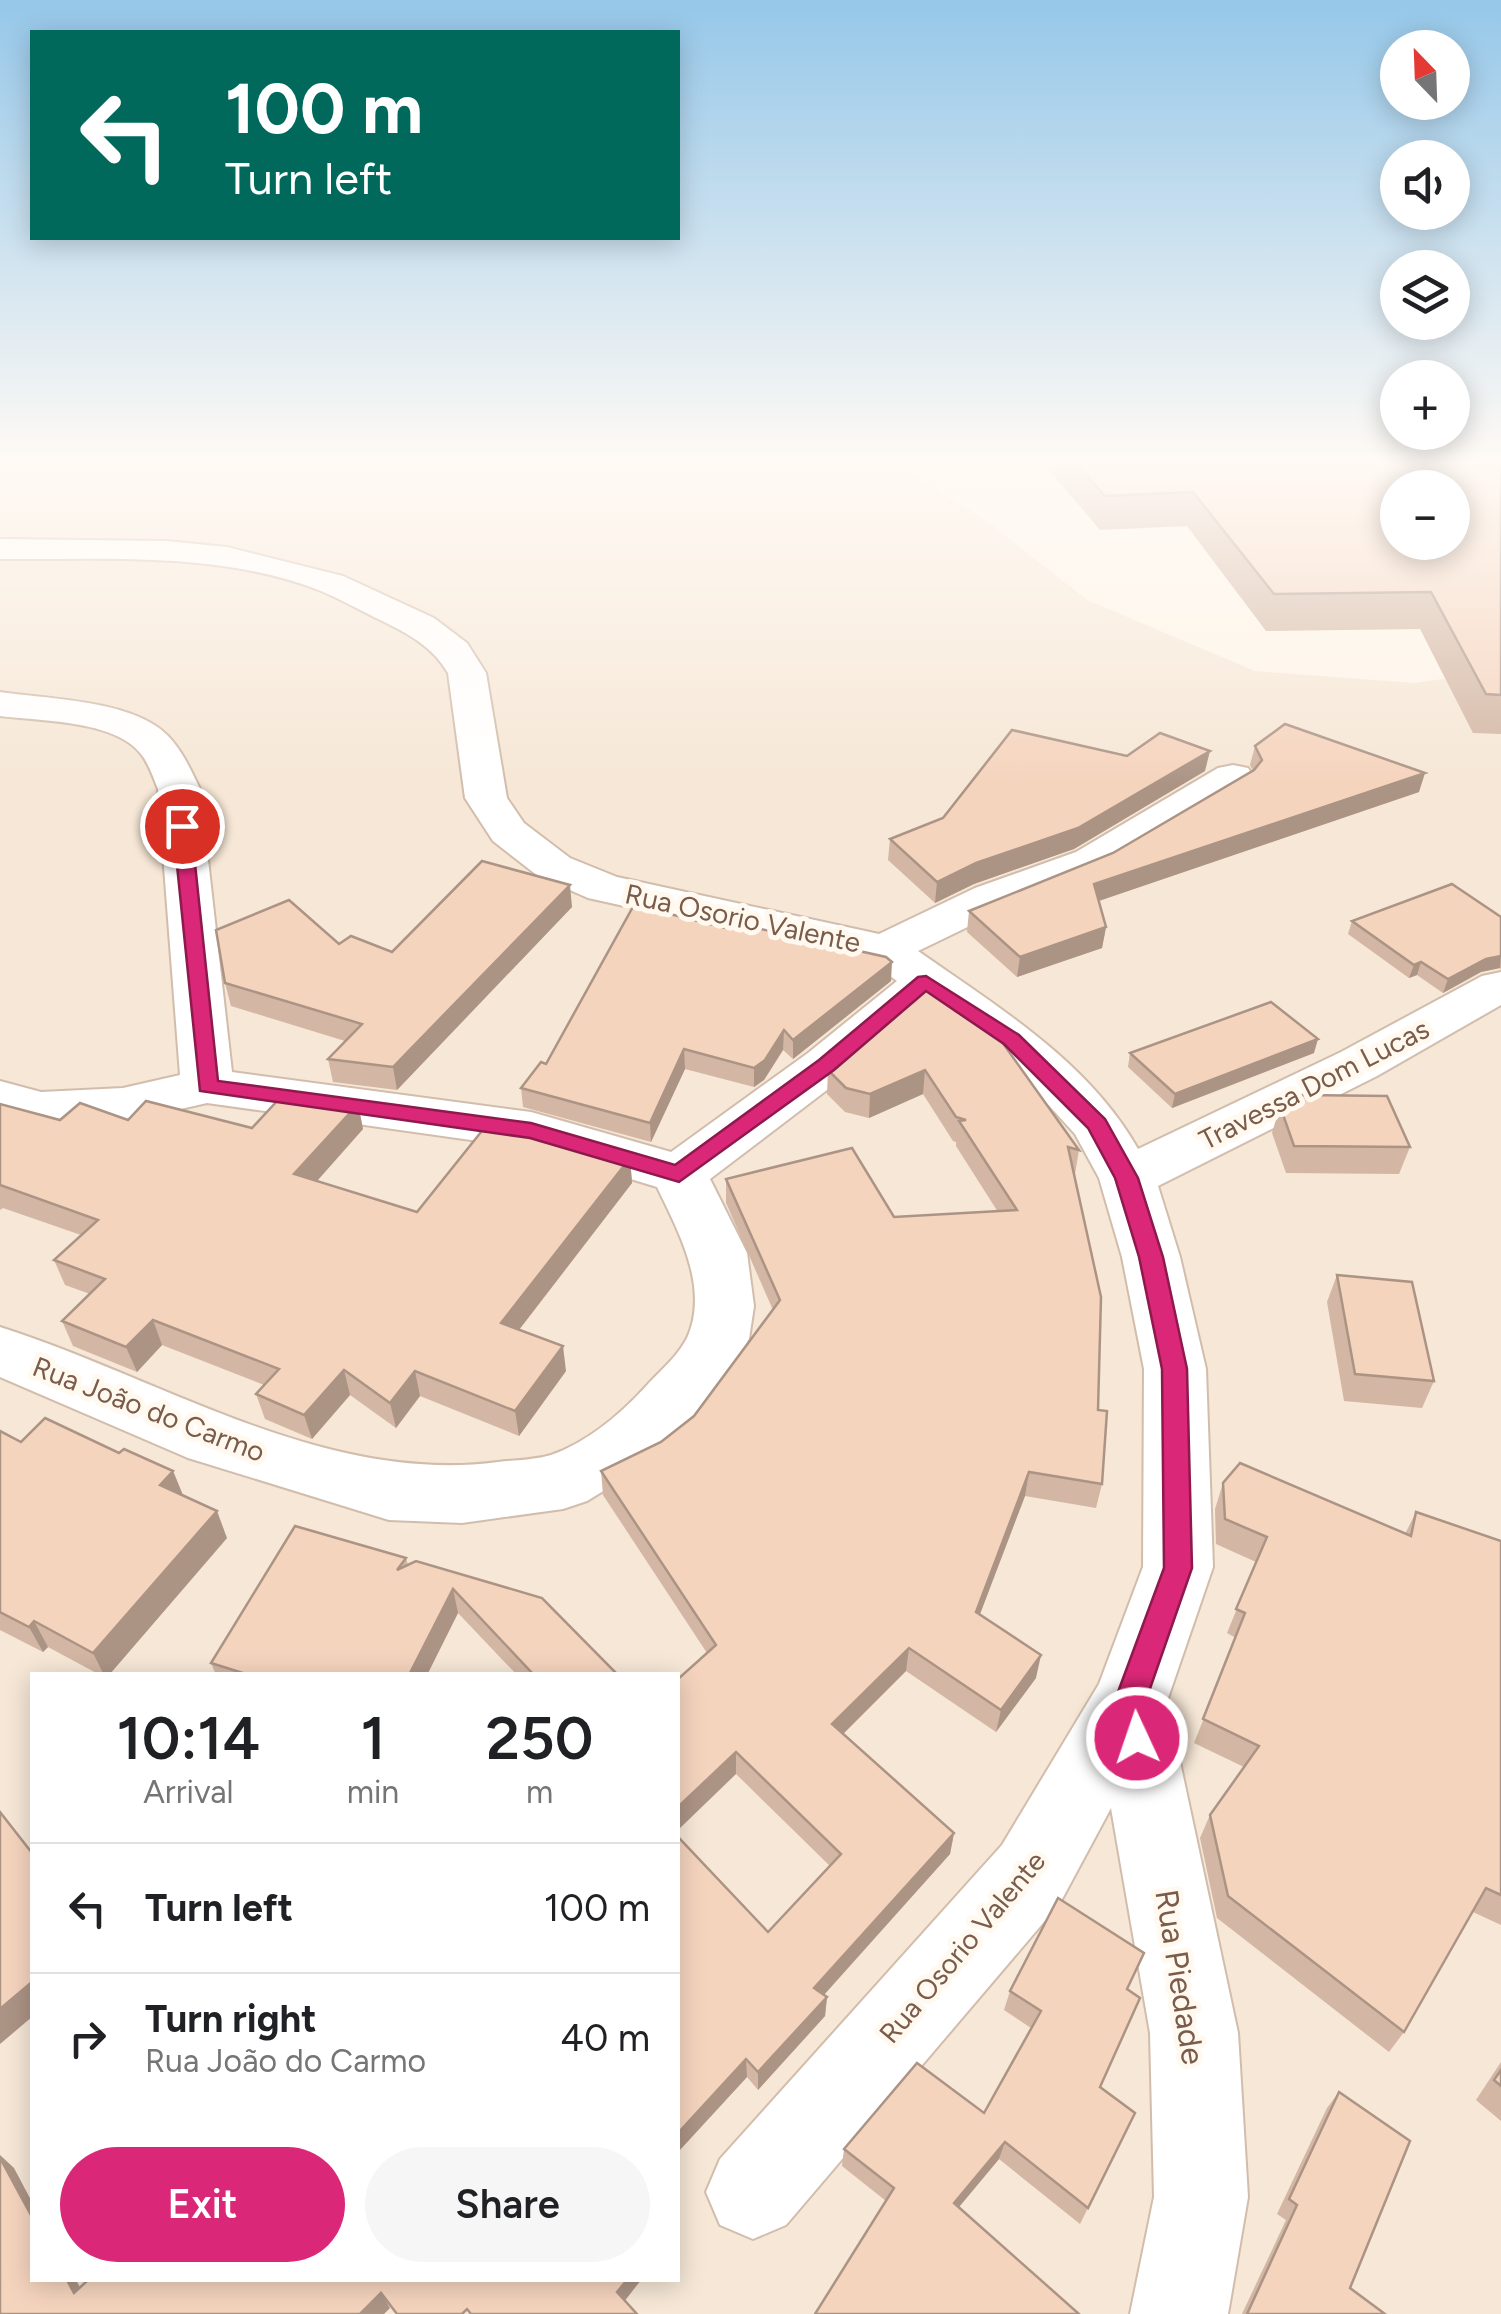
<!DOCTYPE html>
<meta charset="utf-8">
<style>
:root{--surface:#fff;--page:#f6f6f6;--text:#202124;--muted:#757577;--line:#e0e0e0;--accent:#db2777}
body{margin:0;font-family:Figtree,sans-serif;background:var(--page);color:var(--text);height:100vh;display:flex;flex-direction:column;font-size:38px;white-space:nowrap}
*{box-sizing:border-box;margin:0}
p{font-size:32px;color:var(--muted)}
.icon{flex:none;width:55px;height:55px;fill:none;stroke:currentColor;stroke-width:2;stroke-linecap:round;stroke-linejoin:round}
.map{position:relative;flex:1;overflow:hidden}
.panel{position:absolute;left:30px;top:1672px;width:650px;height:610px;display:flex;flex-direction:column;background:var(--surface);border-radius:0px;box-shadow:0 5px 25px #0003}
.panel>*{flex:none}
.hud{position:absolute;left:30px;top:30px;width:650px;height:210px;border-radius:0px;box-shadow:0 5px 25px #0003;background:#00695c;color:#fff;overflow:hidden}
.needle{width:65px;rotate:337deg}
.tools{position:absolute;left:1380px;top:30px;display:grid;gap:20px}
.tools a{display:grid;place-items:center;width:90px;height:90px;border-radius:50%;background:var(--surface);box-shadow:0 5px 25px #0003;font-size:50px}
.pin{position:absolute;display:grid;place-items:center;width:85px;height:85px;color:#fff;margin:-42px;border:5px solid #fff;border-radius:50%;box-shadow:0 2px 10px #0007}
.me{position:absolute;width:110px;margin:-55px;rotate:357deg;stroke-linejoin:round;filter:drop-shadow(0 0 8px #0008)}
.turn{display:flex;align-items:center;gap:35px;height:210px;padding:0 30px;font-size:45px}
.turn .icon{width:130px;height:130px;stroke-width:2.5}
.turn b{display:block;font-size:70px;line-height:85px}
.eta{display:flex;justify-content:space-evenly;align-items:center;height:170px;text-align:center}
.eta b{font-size:60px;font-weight:600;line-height:70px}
.primary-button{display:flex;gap:20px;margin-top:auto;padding:20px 30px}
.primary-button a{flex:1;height:115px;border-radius:60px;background:var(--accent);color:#fff;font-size:40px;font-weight:600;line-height:115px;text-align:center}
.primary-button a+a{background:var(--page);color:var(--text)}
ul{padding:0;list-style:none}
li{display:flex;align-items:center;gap:30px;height:130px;padding:0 30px;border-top:2px solid var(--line)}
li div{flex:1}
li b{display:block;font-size:38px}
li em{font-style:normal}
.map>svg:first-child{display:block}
.residential{fill:#f6e7d6;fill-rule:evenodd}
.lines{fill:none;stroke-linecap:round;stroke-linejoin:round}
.minor-casing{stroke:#d2bdac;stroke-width:4}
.minor{fill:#fff;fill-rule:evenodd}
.wall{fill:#d3b6a3}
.shaded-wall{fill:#ac9485}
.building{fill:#f5d4be;stroke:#ac9485;stroke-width:2.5;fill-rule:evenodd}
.route{fill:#db2777;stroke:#8e194d;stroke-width:2.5}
.labels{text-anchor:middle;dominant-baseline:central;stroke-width:10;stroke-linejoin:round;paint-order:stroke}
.street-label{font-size:28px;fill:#7b5b49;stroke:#fff9f0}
.near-street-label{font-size:32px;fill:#7b5b49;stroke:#fff9f0}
</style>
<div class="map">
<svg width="1501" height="2314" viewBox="0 0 1501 2314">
<rect width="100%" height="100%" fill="#fef5e8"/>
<path class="residential" d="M0,460H889L987,521L1087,600L1255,671L1414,683L1501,671V2314H0ZM32,1675H678V2280H32Z"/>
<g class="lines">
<g class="minor-casing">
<path id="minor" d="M0,539L166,541L227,547L343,576L434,618L467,643L486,673L507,798L524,823L570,858L617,877L879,934L975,888L1076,852L1218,768L1233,765L1248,768L1254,777L1248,786L1108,870L1007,908L918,951C999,1008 1088,1061 1138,1149L1341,1052L1482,976L1501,972V1005L1377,1076L1158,1186L1180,1257L1206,1369L1213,1567L1167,1701L1238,2033L1248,2197L1228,2314H1130L1154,2197L1150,2033L1111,1808L1060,1903L786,2225L753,2239L720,2225L706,2192L720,2159L1002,1845L1099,1684L1143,1567L1144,1369L1122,1257L1099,1178L1075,1134L1032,1087L994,1051L929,1004L844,1077L710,1179L747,1253L754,1306L749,1339L722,1386L667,1452L587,1501L563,1509L462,1523L389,1520L188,1458L0,1377V1327C161,1378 324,1485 498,1462C515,1460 535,1460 551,1455C588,1442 622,1413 648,1384C661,1370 678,1356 687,1338C710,1288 678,1231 657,1187L528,1148L207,1103L123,1122L40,1128L0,1116V1081L41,1092L123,1088L180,1075L158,789C153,777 149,764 141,754C115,720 39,721 0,716V692C47,699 133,700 167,735C182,750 191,770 200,789L232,1072L531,1112L671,1152L808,1053L897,981L868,960L588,898L538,876L493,841L465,798L448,673C432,645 405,632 376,618C358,609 340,599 321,591C220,551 106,560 0,559Z"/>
</g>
<use href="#minor" class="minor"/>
</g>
<g class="wall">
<path d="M1049,460H1501V734L1473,733L1420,629L1266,631L1187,526L1100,530L1048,469Z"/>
<path d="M1255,746L1419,792L1098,901L1106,927L1102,948L1017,977L967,932L969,911L1113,853L1253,771L1250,765Z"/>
<path d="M1127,756L1205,771L1074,849L974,884L935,903L888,860L890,839Z"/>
<path d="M572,907L397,1090L333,1082L328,1059L345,1041L231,1006L225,983L339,944L392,952Z"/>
<path d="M1501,917V970L1500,968L1481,972L1443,993L1417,975L1409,978L1348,934L1352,921Z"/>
<path d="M891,981L793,1059L783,1050L764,1080L754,1087L685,1069L651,1142L523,1107L521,1088L546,1064Z"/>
<path d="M931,985L1079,1150L1075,1174L1098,1410L1102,1484L1096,1508L1025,1496L980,1614L1036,1678L996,1732L906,1671L843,1734L954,1833L950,1854L824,1995L827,1997L825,2016L758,2090L747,2077L678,2152L768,1932L830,1866L736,1774L707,1653L603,1495L601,1471L661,1442L694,1416L773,1310L726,1203V1179L894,1217L998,1212L956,1146V1142L953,1141L923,1094L869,1118L845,1112L827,1094L828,1070Z"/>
<path d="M1130,1053H1314L1172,1108L1128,1067Z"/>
<path d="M284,1101L358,1104L363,1129L317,1181L417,1212L630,1158L632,1183L519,1330L566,1371L519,1436L420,1396L396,1428L350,1395L312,1439L265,1419L256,1394L264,1385L162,1345L137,1372L73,1346L62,1321L90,1294L65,1285L54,1260L81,1235L3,1208L0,1210V1104L60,1120H128L252,1128Z"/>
<path d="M1280,1106L1410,1147L1399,1174L1286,1173L1272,1133Z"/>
<path d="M1337,1275L1434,1381L1422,1408L1344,1401L1327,1302Z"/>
<path d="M0,1431L21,1442L119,1453L173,1471L183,1495L227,1538L109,1675H100L48,1647L43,1652L0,1630Z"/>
<path d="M1223,1483L1405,1534L1416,1512L1501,1541V1925L1473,1912L1404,2032L1389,2052L1217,1918L1200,1838L1210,1815L1244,1767L1194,1743L1236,1638L1227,1633L1256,1562L1216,1544L1215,1509Z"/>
<path d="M406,1558L408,1565L618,1675H517L458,1613L427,1675H216L211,1663Z"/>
<path d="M1128,1990L1100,2088L1135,2113L1080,2224L999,2159L959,2207L886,2201L842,2166L844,2149L984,2113L1031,2028L1004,2010L1010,1991Z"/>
<path d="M1501,2062V2121L1476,2100Z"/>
<path d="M1339,2092L1350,2288L1385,2314H1242L1286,2220L1277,2214L1327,2108Z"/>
</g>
<g class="shaded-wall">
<path d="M1210,751L1205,771L1074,849L974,884L935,903L937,882Z"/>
<path d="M1425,773L1419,792L1090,904L1094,884Z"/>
<path d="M570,885L572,907L397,1090L393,1067Z"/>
<path d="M1106,927L1102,948L1017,977L1020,957Z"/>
<path d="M1501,956L1500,968L1481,972L1443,993L1448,979L1486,959Z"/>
<path d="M892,962L891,981L793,1059V1040Z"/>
<path d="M1421,962L1417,975L1409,978L1414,965Z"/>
<path d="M784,1030L783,1050L764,1080L754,1087V1068Z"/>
<path d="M1318,1039L1314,1053L1172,1108L1175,1094Z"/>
<path d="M684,1049L685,1069L651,1142L650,1123Z"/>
<path d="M925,1070L923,1094L869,1118L870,1094Z"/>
<path d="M358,1104L363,1129L301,1199L294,1174Z"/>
<path d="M630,1158L632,1183L505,1348L501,1323Z"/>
<path d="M153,1320L162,1345L137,1372L126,1347Z"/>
<path d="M563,1346L566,1371L519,1436L515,1411Z"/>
<path d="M344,1370L350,1395L312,1439L304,1415Z"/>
<path d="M415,1371L420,1396L396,1428L390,1403Z"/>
<path d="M173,1471L184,1498L160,1485Z"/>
<path d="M1029,1472L1025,1496L972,1635L976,1612Z"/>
<path d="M217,1511L227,1538L109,1675H104L93,1653Z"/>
<path d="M453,1589L458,1613L427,1675H409Z"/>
<path d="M34,1621L48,1647L43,1652L29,1627Z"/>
<path d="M909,1648L906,1671L830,1747L832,1724Z"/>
<path d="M1041,1655L1036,1678L996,1732L1001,1710Z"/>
<path d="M736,1752V1774L678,1830V1807Z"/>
<path d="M954,1833L950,1854L813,2007L814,1988Z"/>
<path d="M32,1982V2017L0,2044V2009Z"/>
<path d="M827,1997L825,2016L758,2090V2072Z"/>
<path d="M746,2059L747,2077L678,2152V2133Z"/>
<path d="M1005,2142L999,2159L949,2219L954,2203Z"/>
<path d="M0,2155L14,2168L32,2202V2217L0,2158Z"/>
<path d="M67,2280H76L91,2307L74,2293Z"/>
<path d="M627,2280H641L620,2307L617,2292Z"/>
<path d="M381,2293L390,2308L384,2314H360Z"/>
</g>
<g class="building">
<path d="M1073,460H1501V695L1486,694L1431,592L1274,594L1193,492L1105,496ZM1398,488H1452V542H1398Z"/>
<path d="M1285,724L1425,773L1094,884L1106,927L1020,957L969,911L1113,853L1254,770L1262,760L1255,746Z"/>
<path d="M1012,730L1127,756L1160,733L1210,751L1078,828L976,863L937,882L890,839L943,818Z"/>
<path d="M482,861L570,885L393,1067L328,1059L362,1024L225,983L216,930L289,900L339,944L351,936L392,952Z"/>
<path d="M1452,884L1501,917V956L1486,959L1448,979L1421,962L1414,965L1352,921Z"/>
<path d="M634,905L726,928L730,922L886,957L892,962L793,1040L784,1030L765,1060L754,1068L684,1049L650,1123L521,1088L541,1062L546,1064Z"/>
<path d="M931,985L992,1028L1079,1150L1068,1147L1101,1297L1098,1410L1107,1411L1102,1484L1029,1472L976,1612L1041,1655L1001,1710L909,1648L832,1724L954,1833L814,1988L827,1997L758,2072L746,2059L678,2133V1837L768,1932L841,1854L736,1752L678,1807V1679L716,1645L601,1471L661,1442L694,1416L780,1300L726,1179L852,1148L894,1217L1017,1210L959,1121L966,1120L956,1117L925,1070L870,1094L846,1088L828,1070Z"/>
<path d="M1271,1002L1318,1039L1175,1094L1130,1053Z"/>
<path d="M290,1095L358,1104L294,1174L417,1212L489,1122L524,1127L630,1158L501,1323L563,1346L515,1411L415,1371L390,1403L344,1370L304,1415L256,1394L279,1369L153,1320L126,1347L62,1321L105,1279L54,1260L98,1220L0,1185V1104L60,1120L80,1103L128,1120L146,1101L252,1128L278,1100L284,1101Z"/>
<path d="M1302,1095L1387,1096L1410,1147L1294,1146L1280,1106Z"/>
<path d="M1337,1275L1412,1282L1434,1381L1355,1374Z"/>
<path d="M45,1418L119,1453L124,1449L173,1471L160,1485L217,1511L93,1653L34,1621L29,1627L0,1612V1431L21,1442Z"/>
<path d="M1240,1463L1411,1536L1416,1512L1501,1541V1895L1486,1888L1404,2032L1228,1896L1210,1815L1259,1746L1203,1719L1245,1613L1236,1609L1267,1537L1225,1519L1223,1483Z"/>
<path d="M295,1526L406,1558L397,1570L416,1561L542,1598L618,1675H534L453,1589L409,1675H249L211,1663Z"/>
<path d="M0,1812L32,1853V1982L0,2009Z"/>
<path d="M1058,1898L1144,1953L1127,1989L1140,1998L1100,2087L1135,2113L1088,2208L1005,2142L954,2203L1079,2314H815L894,2188L844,2149L917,2063L984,2113L1041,2011L1010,1991Z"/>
<path d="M1501,2070V2086L1494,2080Z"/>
<path d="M1339,2092L1410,2141L1350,2288L1385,2314H1247L1297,2205L1289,2199Z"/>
<path d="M0,2158L32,2217V2280H67L74,2293L88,2280H627L617,2292L637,2314H471L467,2309L462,2314H397L381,2293L360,2314H0Z"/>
</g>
<linearGradient id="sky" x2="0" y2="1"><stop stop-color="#95c7e9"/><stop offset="0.59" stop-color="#fffaf5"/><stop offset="1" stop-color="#fffaf5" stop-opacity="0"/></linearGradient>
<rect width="1501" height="784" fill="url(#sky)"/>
<path class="route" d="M182,821L191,826L218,1081L531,1123L675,1165L819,1060L918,977L926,976L1019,1035L1105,1119L1138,1178L1163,1257L1187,1369L1192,1568L1146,1700L1153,1738L1148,1748L1137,1752L1126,1748L1115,1700L1164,1568L1162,1369L1139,1257L1115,1178L1088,1128L1004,1044L926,991L834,1070L679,1182L530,1138L200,1091L173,826Z"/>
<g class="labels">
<g class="street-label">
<text transform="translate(743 918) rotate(12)">Rua Osorio Valente</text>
<text transform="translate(1314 1084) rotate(-27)">Travessa Dom Lucas</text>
<text transform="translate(149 1409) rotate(21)">Rua João do Carmo</text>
<text transform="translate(962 1947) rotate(-50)">Rua Osorio Valente</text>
</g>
<g class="near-street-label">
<text transform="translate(1180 1977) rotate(81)">Rua Piedade</text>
</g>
</g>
</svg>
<div class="tools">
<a><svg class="needle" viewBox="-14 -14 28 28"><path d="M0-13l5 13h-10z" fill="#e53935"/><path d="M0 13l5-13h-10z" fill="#757577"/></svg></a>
<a><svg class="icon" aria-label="sound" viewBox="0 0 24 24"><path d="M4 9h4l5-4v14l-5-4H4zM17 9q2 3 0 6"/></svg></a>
<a><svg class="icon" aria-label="layers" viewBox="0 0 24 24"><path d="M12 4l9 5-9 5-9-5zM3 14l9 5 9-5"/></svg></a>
<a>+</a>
<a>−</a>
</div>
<div class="pin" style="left:182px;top:826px;background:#d93025"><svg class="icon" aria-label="arrive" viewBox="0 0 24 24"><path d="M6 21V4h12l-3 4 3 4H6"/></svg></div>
<svg class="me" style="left:1137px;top:1738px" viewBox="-20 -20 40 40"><circle r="17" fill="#db2777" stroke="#fff" stroke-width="3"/><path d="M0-11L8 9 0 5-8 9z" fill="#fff"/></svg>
<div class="hud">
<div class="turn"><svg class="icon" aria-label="left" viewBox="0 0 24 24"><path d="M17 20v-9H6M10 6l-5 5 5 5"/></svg><div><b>100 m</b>Turn left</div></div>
</div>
<section class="panel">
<div class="eta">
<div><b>10:14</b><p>Arrival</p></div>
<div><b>1</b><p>min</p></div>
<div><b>250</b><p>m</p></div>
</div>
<ul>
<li><svg class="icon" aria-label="left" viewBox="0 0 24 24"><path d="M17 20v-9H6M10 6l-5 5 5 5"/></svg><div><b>Turn left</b></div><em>100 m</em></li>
<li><svg class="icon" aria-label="right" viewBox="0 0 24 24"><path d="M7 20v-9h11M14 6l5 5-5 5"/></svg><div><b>Turn right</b><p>Rua João do Carmo</p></div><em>40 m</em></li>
</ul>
<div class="primary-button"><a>Exit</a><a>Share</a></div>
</section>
</div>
